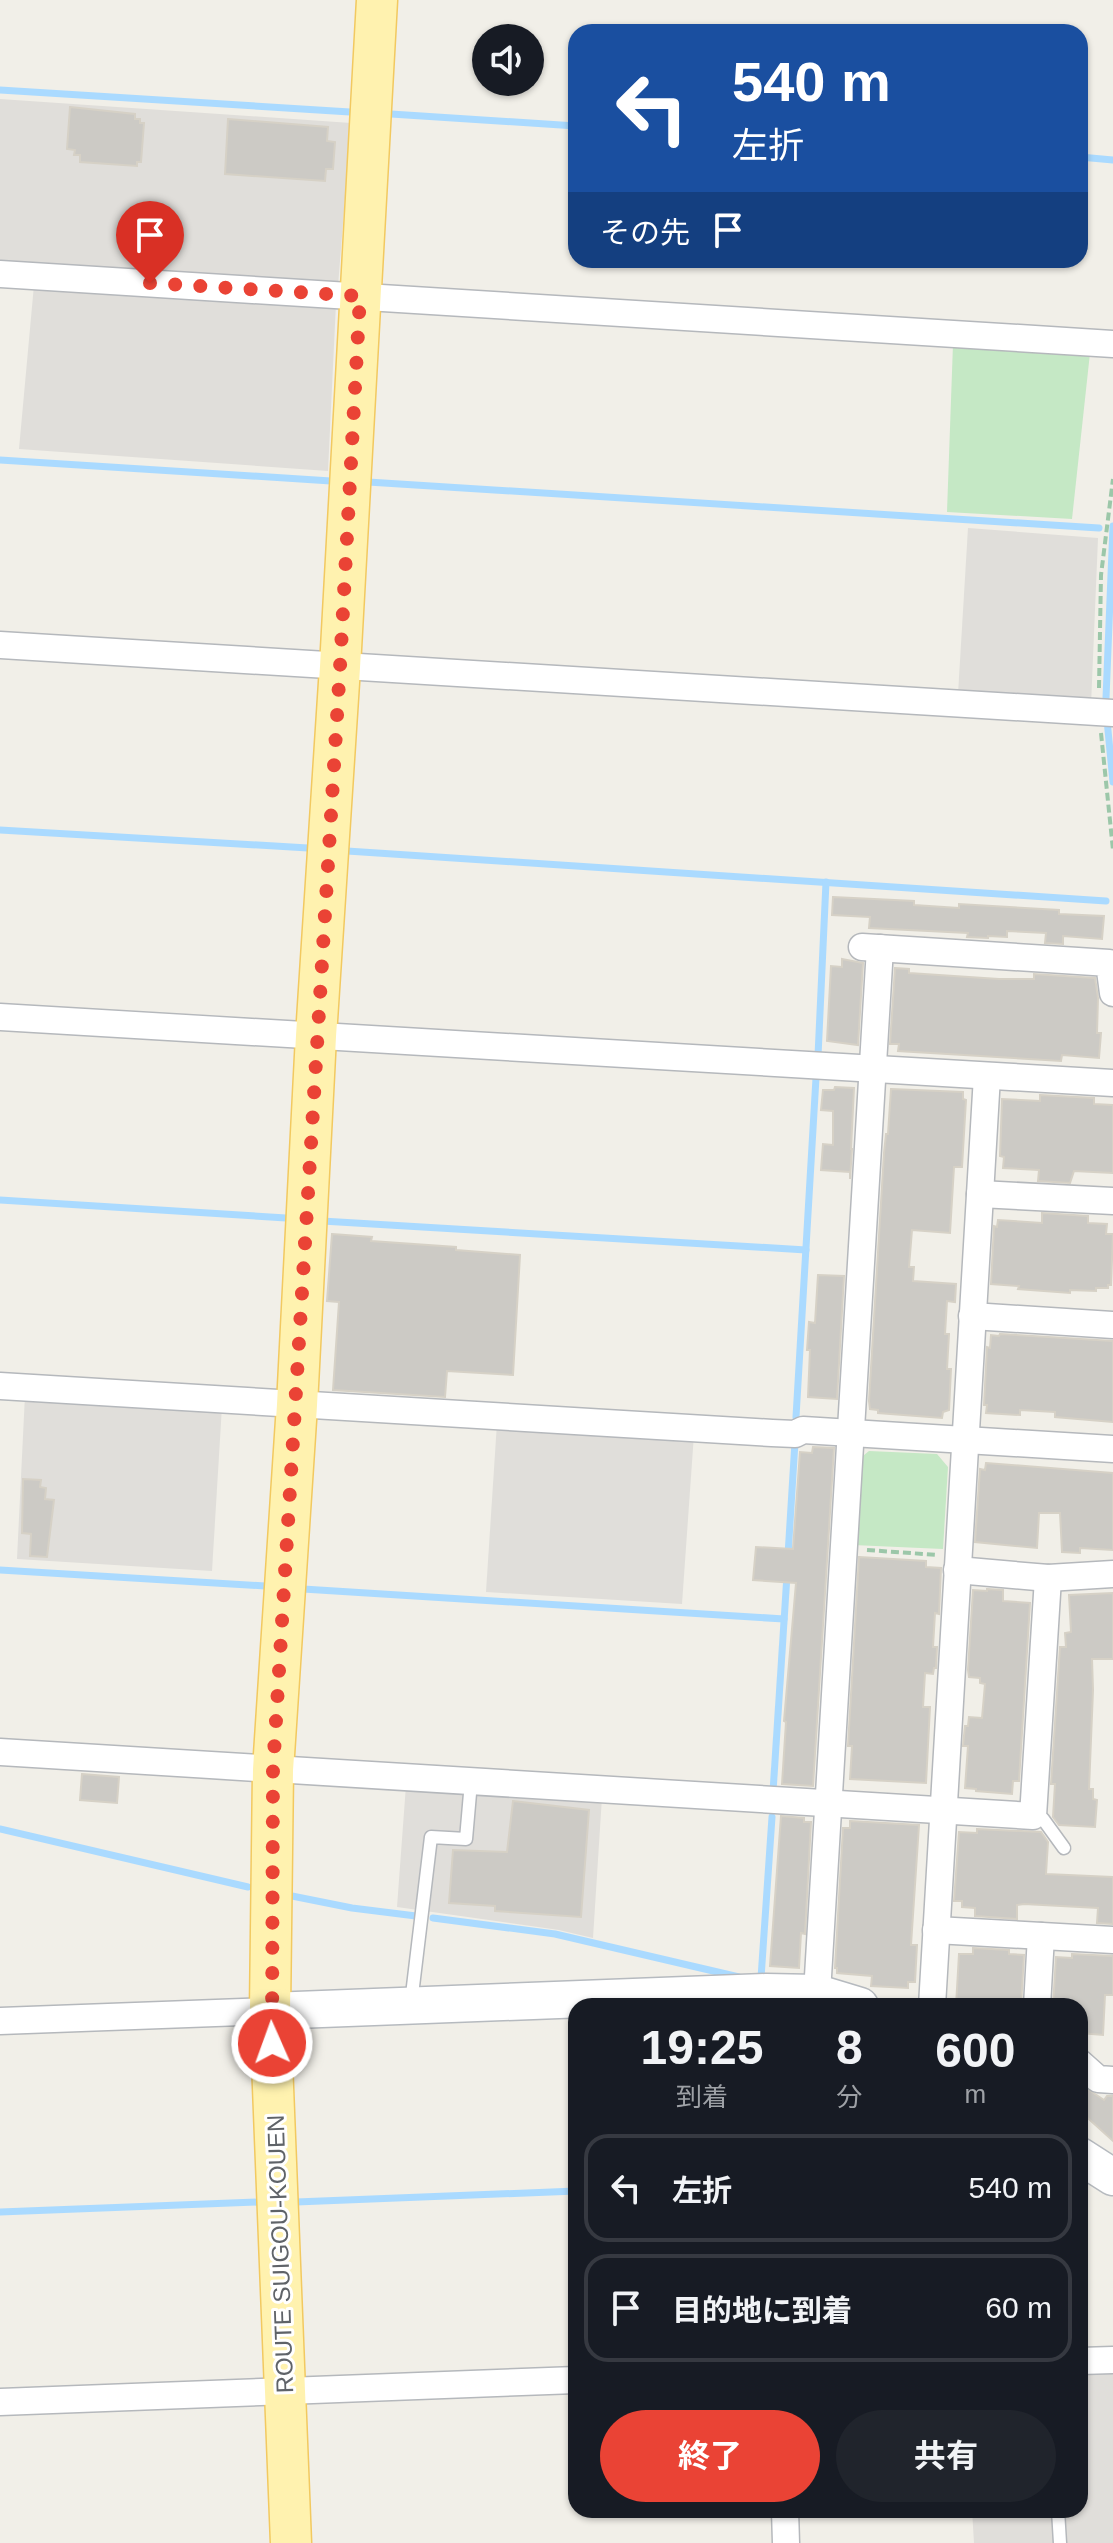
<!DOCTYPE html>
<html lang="ja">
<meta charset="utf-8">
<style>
:root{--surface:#171b24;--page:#20242c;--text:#f1f3f6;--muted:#9ea1a6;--line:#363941;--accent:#ea4335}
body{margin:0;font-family:Arial,"Noto Sans JP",sans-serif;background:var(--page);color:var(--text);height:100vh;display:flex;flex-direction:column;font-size:30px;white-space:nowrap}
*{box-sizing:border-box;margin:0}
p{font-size:26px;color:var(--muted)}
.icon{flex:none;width:44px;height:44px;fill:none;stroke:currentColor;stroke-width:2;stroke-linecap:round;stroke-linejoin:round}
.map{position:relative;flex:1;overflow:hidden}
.panel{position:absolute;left:568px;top:1998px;width:520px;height:520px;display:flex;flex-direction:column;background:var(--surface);border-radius:24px;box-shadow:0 2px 6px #0004}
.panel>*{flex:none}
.top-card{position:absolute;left:568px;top:24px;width:520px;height:244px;border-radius:24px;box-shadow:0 2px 6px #0004;background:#1a4fa0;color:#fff;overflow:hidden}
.controls{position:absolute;left:472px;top:24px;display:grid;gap:16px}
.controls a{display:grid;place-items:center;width:72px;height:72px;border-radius:50%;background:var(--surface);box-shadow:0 2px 6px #0004;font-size:40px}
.pin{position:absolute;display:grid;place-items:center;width:68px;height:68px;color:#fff;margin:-82px -34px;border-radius:50% 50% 50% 0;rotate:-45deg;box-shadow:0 0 8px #0007}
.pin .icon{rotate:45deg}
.me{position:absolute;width:88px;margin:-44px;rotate:358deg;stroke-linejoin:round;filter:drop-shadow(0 0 6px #0008)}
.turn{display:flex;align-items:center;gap:28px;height:168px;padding:0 32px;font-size:36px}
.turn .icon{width:104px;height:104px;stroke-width:2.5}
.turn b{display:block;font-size:56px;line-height:68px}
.then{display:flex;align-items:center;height:76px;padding:0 32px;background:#0003;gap:16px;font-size:30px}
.eta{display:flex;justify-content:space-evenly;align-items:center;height:136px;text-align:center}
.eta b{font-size:48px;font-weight:700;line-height:56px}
.cta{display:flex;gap:16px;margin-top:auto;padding:16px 32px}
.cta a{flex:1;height:92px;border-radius:48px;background:var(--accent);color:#fff;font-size:32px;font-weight:700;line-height:92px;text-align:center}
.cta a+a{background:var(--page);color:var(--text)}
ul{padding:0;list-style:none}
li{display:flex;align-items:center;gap:24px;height:108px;margin:0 16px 12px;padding:0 16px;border:4px solid var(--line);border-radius:24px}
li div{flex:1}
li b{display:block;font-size:30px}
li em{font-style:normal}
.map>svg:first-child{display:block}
.industrial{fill:#e0deda}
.green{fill:#c5e8c5}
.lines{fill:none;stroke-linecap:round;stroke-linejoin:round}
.stream{stroke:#aadaff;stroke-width:7}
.building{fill:#cccac5;stroke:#d6d1c6;stroke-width:2}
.lane-casing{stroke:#b5b8bc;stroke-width:15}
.street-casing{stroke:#b5b8bc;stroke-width:29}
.secondary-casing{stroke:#b6babf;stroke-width:39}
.primary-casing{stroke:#f2c960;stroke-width:43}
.path{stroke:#9cc7a9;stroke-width:4;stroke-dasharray:8 4;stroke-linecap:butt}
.lane{stroke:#fff;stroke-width:12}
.street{stroke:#fff;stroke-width:26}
.secondary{stroke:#fff;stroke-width:36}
.primary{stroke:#fff2af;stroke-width:40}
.route{stroke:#ea4335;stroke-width:14;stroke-dasharray:0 25.2}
.labels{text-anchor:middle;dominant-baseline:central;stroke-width:6;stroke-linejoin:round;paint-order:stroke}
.street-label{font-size:24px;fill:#5f6368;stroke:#fff}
</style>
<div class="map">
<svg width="1113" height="2543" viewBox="0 0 1113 2543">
<rect width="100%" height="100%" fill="#f1efe8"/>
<g class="industrial">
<path d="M0,99L351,123L338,286L0,265Z"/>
<path d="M34,285L336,303L328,471L19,449Z"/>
<path d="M968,528L1098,538L1091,705L958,694Z"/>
<path d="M25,1395L222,1406L212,1571L17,1559Z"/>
<path d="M497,1423L694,1434L682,1604L486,1592Z"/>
<path d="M406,1785L602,1797L593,1938L559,1930L397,1907Z"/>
<path d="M1113,2370V2543H974L972,2510H1080V2372Z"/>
</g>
<g class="green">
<path d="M953,344L1090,353L1072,519L947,512Z"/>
<path d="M869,1451L937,1454L948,1467L943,1549L853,1545L858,1460Z"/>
</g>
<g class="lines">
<g class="stream">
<path d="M0,90L350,112"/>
<path d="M391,114L576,126"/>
<path d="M1080,157L1113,160"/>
<path d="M0,460L331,481"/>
<path d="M368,482L1099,528"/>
<path d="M1106,698L1113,526"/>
<path d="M1107,720L1113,782"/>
<path d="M0,830L308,848"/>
<path d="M347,851L1106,901"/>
<path d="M818,1056L826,882"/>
<path d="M0,1200L286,1218"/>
<path d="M322,1221L806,1250"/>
<path d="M796,1417L816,1078"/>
<path d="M788,1555L795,1442"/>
<path d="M0,1570L265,1586"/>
<path d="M303,1589L784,1619"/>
<path d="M773,1792L787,1575"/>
<path d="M0,1829L248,1887"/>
<path d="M287,1895L352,1908L416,1916"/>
<path d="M433,1918L555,1934L739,1977"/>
<path d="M761,1978L772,1817"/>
<path d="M296,2202L576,2191"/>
<path d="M0,2212L258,2202"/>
</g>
</g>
<g class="building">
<path d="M70,107L135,114V119H140V123H144L141,162H137V166L80,162V155H74L75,150L67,149Z"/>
<path d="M228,119L328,127L327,141L335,142L333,169H326L325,181L225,174Z"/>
<path d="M833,897L914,901V905L959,908V904L1059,910V914L1104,916L1102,939L1063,936V944L1045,943L1046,933L1007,931V937L988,936V938L967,937L968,933L869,928L870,917L832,915Z"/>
<path d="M842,959L863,963L858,1045L827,1041L831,966L842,967Z"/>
<path d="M895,968L909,969V973L999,979H1034V974L1095,978L1098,998L1097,1033H1101L1099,1058L1062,1055L1061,1061L898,1051L899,1044H890Z"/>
<path d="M835,1087L854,1088L851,1149H852L850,1179V1172L821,1170L823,1144L833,1145V1111L821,1110L823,1090H834Z"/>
<path d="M891,1089L963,1092V1099L966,1100L962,1167H954L950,1233L912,1230L909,1267H914L913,1281L956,1284L955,1302L947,1301L945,1334H949L947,1369H951L949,1410L943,1412L942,1418L878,1413V1410L870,1409L869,1401L884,1153L886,1134H888Z"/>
<path d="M1040,1095L1094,1098V1104L1113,1105V1173L1074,1171L1070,1183L1038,1181L1039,1170L1003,1168L1004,1157L1000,1156L1002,1099L1040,1101Z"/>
<path d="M1042,1213L1088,1216V1223L1107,1224L1106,1234H1113L1111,1285H1108V1288H1096V1291L1070,1290V1293L1018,1289L1019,1286L991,1284L994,1226L997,1227L998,1220L1042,1223Z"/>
<path d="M332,1234L372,1237L371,1241L456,1247V1250L520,1255L513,1375L447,1371L445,1397L333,1390L339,1302L327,1301Z"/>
<path d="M818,1275L844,1276L837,1399L808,1397L810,1350H807L809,1322L815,1323Z"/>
<path d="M1000,1334L1113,1341V1422L1055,1417V1412L1020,1410V1415L986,1413L987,1405H984L987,1347L990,1348L991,1335L999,1336Z"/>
<path d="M813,1447L834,1448L813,1786L782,1784L786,1722L784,1721L796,1583L753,1580L756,1547L793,1549L800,1452L812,1453Z"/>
<path d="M986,1463L1113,1473V1550L1080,1548V1553L1062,1552L1060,1513H1039L1037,1548L975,1542L980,1469L985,1470Z"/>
<path d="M23,1479L41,1480L40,1487L46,1488L45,1499L54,1500L47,1557L30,1556L31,1534L22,1533Z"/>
<path d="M859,1557L926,1561V1567L941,1568L939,1614L935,1613L933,1647H937L936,1668H934L933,1674L925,1673L923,1707H930L926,1783L850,1779L852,1746H848Z"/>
<path d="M987,1589L1003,1590V1601L1030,1603L1019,1781H1013L1012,1794L976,1791V1789L965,1788L968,1746H963L965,1726H968L969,1717L982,1718L985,1684L980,1683V1678L969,1677L968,1670L973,1590L987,1591Z"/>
<path d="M1113,1593V1659H1092L1093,1690L1089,1789H1093V1799L1097,1800L1095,1827L1059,1825L1053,1817L1055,1784H1051L1060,1647H1066L1065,1633L1071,1632L1069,1595Z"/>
<path d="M82,1774L119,1777L117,1803L80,1800Z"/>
<path d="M513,1801L589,1810L581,1917L495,1911V1906L449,1903L453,1850L507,1852Z"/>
<path d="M781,1816L804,1818V1822H811L805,1934L801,1933L799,1968L770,1966Z"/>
<path d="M850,1821L919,1825L911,1945H917L915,1982H908V1988L871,1986L872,1976L837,1973V1968H835L843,1828H850Z"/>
<path d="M977,1829L1041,1832L1048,1842L1046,1874L1113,1877V1924L1097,1923L1098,1908L1024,1904L1017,1905V1919L975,1916V1908L962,1907V1901H954L959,1832L977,1833Z"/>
<path d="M973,1948L1009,1950V1954L1024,1955L1021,2006H956L959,1954H973Z"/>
<path d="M1072,1954L1113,1956V1995H1105L1103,2035L1080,2033V2006H1053L1056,1957L1072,1958Z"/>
<path d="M1080,2084L1104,2100L1107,2096H1113V2141L1080,2111Z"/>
</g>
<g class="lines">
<g class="lane-casing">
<g id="lane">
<path d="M1033,1816L1043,1819L1064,1848"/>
<path d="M411,2003L431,1837L466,1839L471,1782"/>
<path d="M1058,2510L1060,2543"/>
</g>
</g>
<g class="street-casing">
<g id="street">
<path d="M0,274L1113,344"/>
<path d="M0,645L1113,713"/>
<path d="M862,947L1109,963L1113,993"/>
<path d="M0,1017L1113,1083"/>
<path d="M980,1194L1113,1201"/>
<path d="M972,1316L1113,1325"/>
<path d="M0,1386L772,1433L795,1434L803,1430L1113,1449"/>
<path d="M957,1570L1048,1578L1113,1574"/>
<path d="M0,1752L1033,1816L1048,1578"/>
<path d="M936,1930L1113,1940"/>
<path d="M817,1993L880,948"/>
<path d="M932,2006L987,1076"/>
<path d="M1037,2006L1041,1936"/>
<path d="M0,2021L270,2011"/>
<path d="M1080,2063L1098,2079L1113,2080"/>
<path d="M1080,2361L1113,2360"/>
<path d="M0,2402L576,2380"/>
<path d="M785,2510L786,2543"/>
</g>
</g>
<g class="secondary-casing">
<g id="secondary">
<path d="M270,2011L766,1992L817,1993L860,2006"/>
<path d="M1080,2156L1113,2177"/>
</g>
</g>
<g class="primary-casing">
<path id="primary" d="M291,2543L270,2011L273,1770L297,1405L316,1036L340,667L377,0"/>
</g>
<g class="path">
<path d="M1099,688L1101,575L1113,479"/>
<path d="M1101,733L1113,850"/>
<path d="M867,1550L938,1555"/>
</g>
<use href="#lane" class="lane"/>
<use href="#street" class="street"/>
<use href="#secondary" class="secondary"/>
<use href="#primary" class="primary"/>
</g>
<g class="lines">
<path class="route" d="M150,283L360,296L340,667L273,1770L272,2043"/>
</g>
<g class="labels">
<g class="street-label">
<text transform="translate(280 2254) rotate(-92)">ROUTE SUIGOU-KOUEN</text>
</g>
</g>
</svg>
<div class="controls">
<a><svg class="icon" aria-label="sound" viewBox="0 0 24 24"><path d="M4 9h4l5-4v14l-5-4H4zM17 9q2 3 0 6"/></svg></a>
</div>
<div class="pin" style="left:150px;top:283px;background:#d93025"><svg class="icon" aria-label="arrive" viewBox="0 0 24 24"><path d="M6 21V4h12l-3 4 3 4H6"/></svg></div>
<svg class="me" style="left:272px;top:2043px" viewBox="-20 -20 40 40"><circle r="17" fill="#ea4335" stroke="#fff" stroke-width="3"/><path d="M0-11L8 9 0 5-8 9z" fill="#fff"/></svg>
<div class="top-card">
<div class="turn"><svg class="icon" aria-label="left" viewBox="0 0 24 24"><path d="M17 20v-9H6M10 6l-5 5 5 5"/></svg><div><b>540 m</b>左折</div></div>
<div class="then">その先<svg class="icon" aria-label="arrive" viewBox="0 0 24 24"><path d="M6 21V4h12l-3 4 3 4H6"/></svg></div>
</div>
<section class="panel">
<div class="eta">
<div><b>19:25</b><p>到着</p></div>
<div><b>8</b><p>分</p></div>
<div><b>600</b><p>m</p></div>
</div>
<ul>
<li><svg class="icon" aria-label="left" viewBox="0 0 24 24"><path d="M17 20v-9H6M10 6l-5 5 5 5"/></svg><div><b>左折</b></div><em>540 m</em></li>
<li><svg class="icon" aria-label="arrive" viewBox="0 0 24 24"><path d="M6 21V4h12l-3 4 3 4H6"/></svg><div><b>目的地に到着</b></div><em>60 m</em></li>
</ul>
<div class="cta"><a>終了</a><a>共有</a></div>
</section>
</div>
